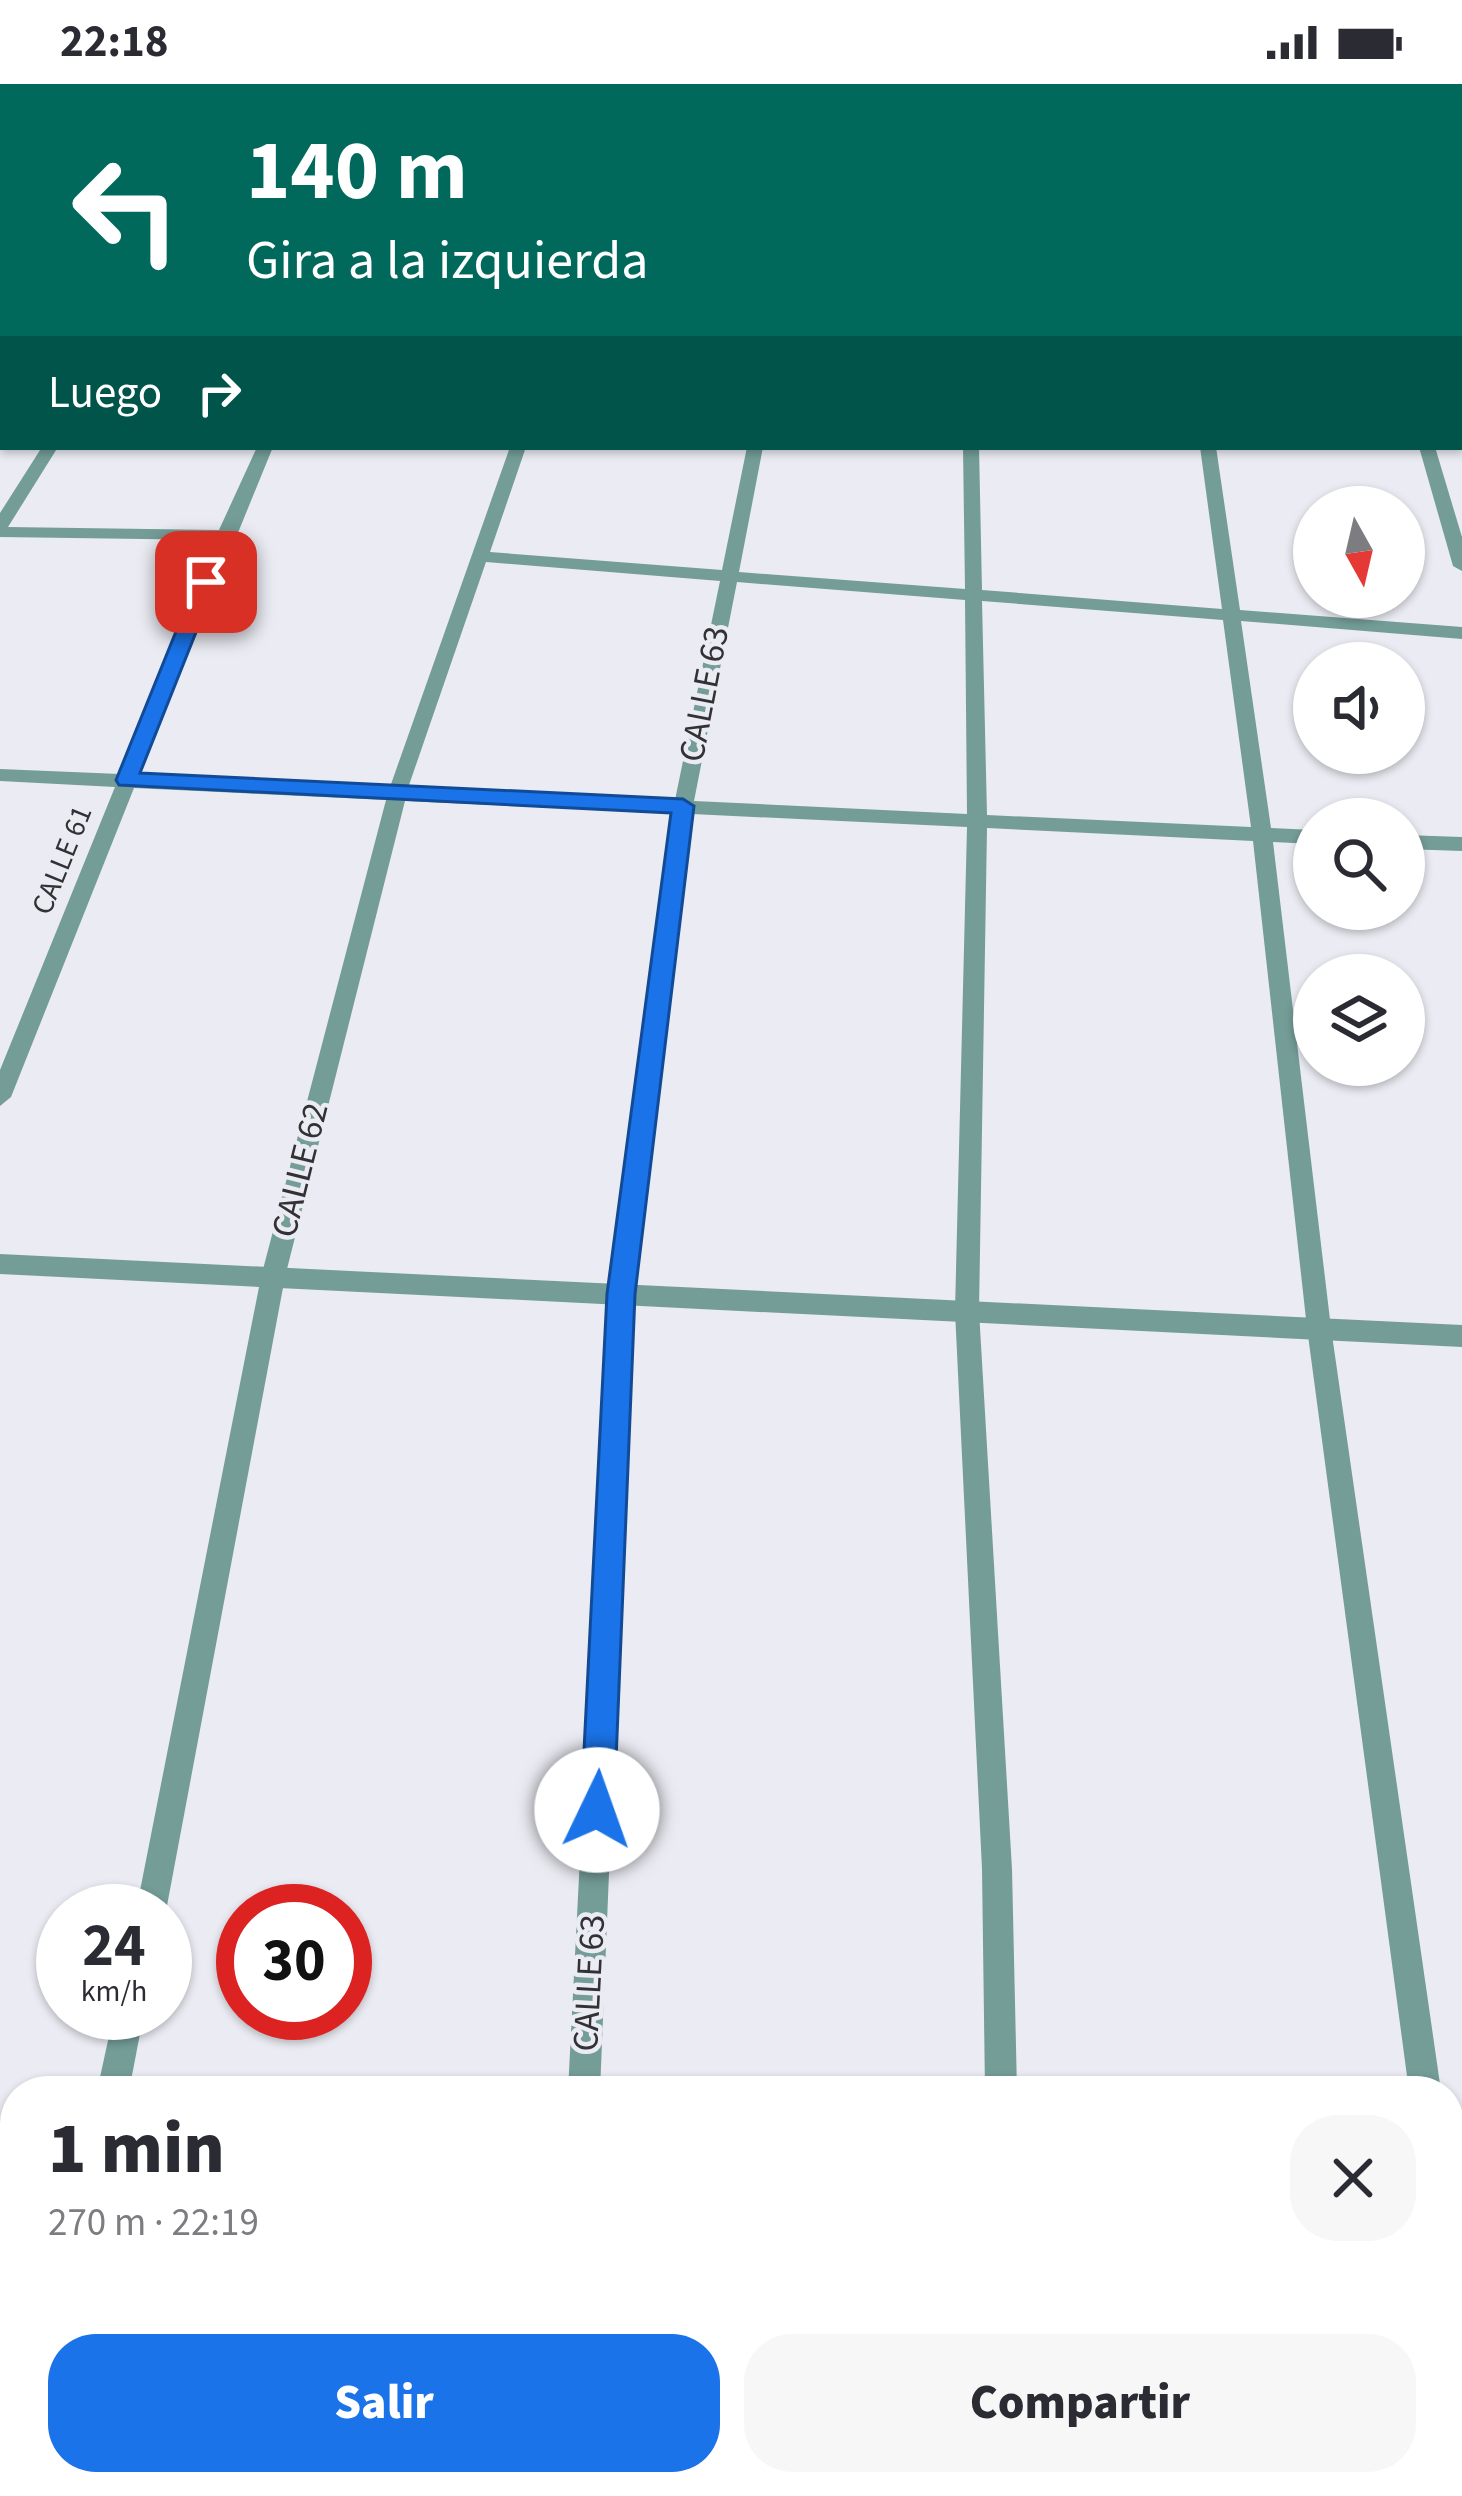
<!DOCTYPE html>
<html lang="es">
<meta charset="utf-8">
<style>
:root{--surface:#fff;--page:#f7f7f7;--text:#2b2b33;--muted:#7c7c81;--accent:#1a73e8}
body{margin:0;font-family:"Source Sans 3",sans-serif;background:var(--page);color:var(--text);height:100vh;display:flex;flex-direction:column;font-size:45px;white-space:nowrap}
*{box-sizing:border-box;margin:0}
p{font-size:39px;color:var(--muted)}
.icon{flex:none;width:66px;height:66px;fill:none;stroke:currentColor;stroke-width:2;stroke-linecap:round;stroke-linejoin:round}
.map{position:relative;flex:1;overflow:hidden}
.panel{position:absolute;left:0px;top:1992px;width:1464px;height:420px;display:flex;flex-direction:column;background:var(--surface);border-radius:48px 48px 0 0;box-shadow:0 3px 9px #0004}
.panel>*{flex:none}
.banner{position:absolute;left:0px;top:0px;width:1464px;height:366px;box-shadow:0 3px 9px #0004;background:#00695c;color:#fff;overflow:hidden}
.needle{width:78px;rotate:172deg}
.fabs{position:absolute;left:1293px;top:402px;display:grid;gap:24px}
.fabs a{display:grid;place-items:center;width:132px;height:132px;border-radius:50%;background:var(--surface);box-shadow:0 3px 9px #0004;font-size:60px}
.speed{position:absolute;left:36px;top:1800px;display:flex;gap:24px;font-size:60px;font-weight:700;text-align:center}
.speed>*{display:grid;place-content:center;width:156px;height:156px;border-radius:50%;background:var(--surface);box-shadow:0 3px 9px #0004;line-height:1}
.speed small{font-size:30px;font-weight:400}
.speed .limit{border:18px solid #d22;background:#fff;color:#111}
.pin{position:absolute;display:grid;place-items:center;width:102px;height:102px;color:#fff;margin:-51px;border-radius:24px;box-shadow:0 6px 18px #0006}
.me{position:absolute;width:132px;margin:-66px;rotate:3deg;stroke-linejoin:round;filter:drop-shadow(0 0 9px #0008)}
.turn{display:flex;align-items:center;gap:42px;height:252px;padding:0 48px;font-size:54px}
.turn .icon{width:156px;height:156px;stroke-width:2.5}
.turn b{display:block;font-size:84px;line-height:102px}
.then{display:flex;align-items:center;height:114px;padding:0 48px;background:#0003;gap:24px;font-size:45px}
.round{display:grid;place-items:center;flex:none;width:126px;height:126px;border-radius:48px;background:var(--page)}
.summary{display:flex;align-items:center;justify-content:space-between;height:204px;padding:0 48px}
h1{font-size:72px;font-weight:800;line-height:90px}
.primary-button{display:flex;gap:24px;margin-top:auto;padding:24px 48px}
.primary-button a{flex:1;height:138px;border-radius:48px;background:var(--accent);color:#fff;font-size:48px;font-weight:800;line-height:138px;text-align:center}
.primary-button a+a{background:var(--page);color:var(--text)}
.status{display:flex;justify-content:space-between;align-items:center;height:84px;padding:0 60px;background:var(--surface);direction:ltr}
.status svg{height:33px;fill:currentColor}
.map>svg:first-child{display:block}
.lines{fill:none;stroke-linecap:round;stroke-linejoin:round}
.minor{fill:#749d98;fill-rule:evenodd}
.tertiary{fill:#749d98;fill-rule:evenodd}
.route{fill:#1a73e8;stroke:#114b97;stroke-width:3}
.labels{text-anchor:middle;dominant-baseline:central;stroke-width:9;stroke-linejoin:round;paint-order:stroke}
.far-street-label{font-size:30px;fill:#323235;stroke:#ebebf3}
.street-label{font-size:36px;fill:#323235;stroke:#ebebf3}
</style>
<div class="status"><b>22:18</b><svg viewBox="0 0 49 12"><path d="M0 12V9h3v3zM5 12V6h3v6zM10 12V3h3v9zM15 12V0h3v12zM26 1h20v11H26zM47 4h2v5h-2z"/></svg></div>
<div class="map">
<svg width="1462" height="2412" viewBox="0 0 1462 2412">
<rect width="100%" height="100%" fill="#ebebf3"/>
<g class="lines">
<g class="minor">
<path d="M1143,0H1190L1193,3H1146Z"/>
<rect x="1343" y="0" width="12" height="3"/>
<rect x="1461" y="16" width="1" height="8"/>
<path d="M3,119V130L0,131V120Z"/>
<rect x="1461" y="209" width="1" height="9"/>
<path d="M42,363H58L8,443L219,446L257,363H273L139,691L390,703L510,363H526L490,468L722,486L747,363H763L739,488L965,505L963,363H979L982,506L1222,525L1200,363H1216L1240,526L1462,543V555L1241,537L1271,744L1314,746V760L1273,758L1331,1244L1441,2007H1409L1307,1244L1253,757L987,744L979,1227L1012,1785L1017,2007H985L982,1785L955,1227L967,743L692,730L633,1210L600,2007H568L609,1210L672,729L405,717L285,1193L166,1827H136L261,1193L386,716L134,704L11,1013L0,1022V986L115,703L0,697V685L120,690L215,456L0,453V429ZM486,478L720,497L675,716L408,704ZM737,498L965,516L967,730L694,717ZM982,517L1223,536L1251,743L987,731Z"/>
<path d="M1419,363H1435L1462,453V487L1453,482Z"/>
<path d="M1404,751L1462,753V767L1404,765Z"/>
<path d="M114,1929H144L129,2007H97Z"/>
<path d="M1449,2164L1462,2172V2291L1449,2284Z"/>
<path d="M0,2376L15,2378V2397H93L99,2399L104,2412H0Z"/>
<rect x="548" y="2397" width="36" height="15"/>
<rect x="990" y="2397" width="36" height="15"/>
</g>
<path class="tertiary" d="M0,1170L1462,1241V1263L0,1190Z"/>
</g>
<path class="route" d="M206,492L216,498L140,689L683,715L694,722L635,1210L614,1726L609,1737L597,1742L586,1737L581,1726L607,1210L671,729L119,701L116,696L196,498Z"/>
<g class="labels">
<g class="far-street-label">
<text transform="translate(62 776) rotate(-68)">CALLE 61</text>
</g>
<g class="street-label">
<text transform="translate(704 610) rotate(-79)">CALLE 63</text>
<text transform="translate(300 1086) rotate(-76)">CALLE 62</text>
<text transform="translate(589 1899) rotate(-87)">CALLE 63</text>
</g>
</g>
</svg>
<div class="fabs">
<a><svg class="needle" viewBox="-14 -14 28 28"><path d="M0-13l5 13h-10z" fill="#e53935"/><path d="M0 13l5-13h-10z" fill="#7c7c81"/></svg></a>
<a><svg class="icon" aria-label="sound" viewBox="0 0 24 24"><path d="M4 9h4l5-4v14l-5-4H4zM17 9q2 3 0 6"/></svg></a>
<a><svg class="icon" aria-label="search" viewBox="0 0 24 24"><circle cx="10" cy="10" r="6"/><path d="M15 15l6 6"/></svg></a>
<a><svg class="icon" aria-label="layers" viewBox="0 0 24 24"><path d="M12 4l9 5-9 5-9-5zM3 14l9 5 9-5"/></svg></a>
</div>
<div class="speed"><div>24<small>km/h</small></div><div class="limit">30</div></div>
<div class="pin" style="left:206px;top:498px;background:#d93025"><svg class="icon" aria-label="arrive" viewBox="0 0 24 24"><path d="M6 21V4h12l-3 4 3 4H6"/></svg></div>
<svg class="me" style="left:597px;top:1726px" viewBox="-20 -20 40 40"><circle r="19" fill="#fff"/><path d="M0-13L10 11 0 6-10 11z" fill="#1a73e8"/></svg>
<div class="banner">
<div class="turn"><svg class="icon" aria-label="left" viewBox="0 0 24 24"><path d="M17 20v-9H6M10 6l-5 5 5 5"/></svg><div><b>140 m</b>Gira a la izquierda</div></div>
<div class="then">Luego<svg class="icon" aria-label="right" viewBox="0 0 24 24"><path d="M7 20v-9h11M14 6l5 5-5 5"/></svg></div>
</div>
<section class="panel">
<div class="summary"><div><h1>1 min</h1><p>270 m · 22:19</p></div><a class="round"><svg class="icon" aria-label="close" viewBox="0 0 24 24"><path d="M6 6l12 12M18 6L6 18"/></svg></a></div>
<div class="primary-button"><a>Salir</a><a>Compartir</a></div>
</section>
</div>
